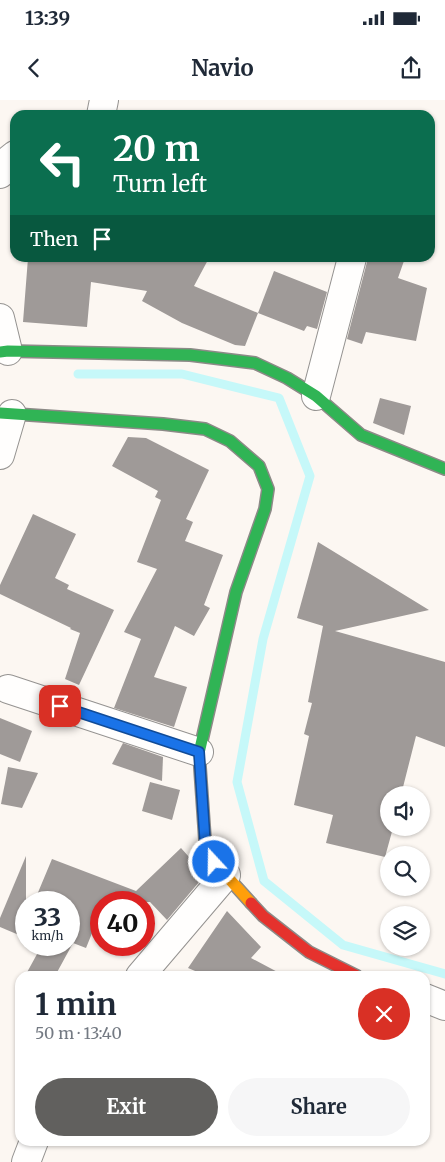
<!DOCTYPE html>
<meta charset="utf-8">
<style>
:root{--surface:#fff;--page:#f6f6f7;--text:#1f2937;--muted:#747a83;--accent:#61605e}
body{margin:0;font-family:Merriweather,serif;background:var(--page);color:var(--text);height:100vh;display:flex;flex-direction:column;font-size:19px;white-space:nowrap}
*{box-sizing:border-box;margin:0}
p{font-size:16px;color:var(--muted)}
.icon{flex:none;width:28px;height:28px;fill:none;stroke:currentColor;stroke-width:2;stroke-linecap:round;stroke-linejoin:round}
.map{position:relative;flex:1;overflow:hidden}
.panel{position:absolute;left:15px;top:871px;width:415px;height:175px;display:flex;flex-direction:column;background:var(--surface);border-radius:15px;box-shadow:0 1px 4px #0004}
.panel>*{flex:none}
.hud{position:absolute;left:10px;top:10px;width:425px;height:152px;border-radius:15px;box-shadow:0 1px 4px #0004;background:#0b6e4f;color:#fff;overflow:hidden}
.buttons{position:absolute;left:380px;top:686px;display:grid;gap:10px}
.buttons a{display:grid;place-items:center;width:50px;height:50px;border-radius:50%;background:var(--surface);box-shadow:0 1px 4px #0004;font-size:25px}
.speed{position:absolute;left:15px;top:791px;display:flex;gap:10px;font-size:25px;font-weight:700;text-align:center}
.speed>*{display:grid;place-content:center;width:65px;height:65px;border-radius:50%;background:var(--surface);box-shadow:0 1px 4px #0004;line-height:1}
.speed small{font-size:12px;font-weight:400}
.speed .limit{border:8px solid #d22;background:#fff;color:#111}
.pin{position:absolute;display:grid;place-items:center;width:42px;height:42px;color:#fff;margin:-21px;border-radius:10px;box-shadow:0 2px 8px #0006}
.me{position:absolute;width:55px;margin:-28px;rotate:339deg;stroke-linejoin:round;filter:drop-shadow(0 0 4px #0008)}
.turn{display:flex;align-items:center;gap:18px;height:105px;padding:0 20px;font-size:22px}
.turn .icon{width:65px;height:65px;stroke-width:2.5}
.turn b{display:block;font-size:35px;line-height:42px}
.then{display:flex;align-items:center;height:48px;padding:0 20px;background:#0003;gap:10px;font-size:19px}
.round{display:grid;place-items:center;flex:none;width:52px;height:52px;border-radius:26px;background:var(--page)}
.overview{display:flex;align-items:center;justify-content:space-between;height:85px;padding:0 20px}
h1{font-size:30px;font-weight:700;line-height:38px}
.action{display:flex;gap:10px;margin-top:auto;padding:10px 20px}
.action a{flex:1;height:58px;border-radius:30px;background:var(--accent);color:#fff;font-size:20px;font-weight:700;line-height:58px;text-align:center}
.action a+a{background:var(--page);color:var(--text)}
.status{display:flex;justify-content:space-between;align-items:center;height:35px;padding:0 25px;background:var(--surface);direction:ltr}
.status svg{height:14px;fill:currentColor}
header{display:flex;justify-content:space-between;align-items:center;height:65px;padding:0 20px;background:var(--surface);font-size:22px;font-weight:700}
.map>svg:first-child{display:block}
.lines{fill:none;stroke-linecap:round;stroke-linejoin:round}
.stream{stroke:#c6f8f9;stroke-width:9}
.building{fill:#9f9a98}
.street-casing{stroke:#959391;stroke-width:30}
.fast-casing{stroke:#8c8a87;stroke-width:14}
.slow-casing{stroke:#8c8a87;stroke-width:14}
.jam-casing{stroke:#8c8a87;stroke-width:14}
.street{stroke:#fffefd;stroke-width:28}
.fast{stroke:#30b455;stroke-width:11}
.slow{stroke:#ff9f0a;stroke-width:11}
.jam{stroke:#e5322d;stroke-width:11}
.route-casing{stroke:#114b97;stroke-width:12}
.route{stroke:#1a73e8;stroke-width:9}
</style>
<div class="status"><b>13:39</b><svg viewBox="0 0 49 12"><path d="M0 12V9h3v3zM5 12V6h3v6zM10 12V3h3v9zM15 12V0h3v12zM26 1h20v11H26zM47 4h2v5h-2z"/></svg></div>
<header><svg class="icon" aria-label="back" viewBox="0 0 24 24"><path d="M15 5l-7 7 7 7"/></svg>Navio<svg class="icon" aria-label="share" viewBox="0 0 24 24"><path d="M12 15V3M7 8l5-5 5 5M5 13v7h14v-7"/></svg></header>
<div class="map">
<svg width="445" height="1062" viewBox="0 0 445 1062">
<rect width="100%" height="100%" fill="#fcf7f2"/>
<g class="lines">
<path class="stream" d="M78,274H182L279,298L310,376L263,539L237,682L264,781L343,845L445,874"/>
</g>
<g class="building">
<path d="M28,158H209L194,186L258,213L245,246L235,245L182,223L142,201L147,191L91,182L87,227L23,222Z"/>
<path d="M367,158H405L398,178L427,188L416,241L366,232L362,244L347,239L367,162Z"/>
<path d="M274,171L327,192L317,229L307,226L304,231L258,213Z"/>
<path d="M380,298L411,306L404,335L373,323Z"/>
<path d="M128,337L146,338L209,370L186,419L193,422L185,441L223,455L204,505L210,508L194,536L175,526L154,577L187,587L174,627L114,608L141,539L124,532L157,469L137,462L161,400L155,397L158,391L112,366Z"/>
<path d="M33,414L76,434L55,478L69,485L67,489L114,510L79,585L65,579L80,533L70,529L71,528L0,494V485Z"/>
<path d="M318,442L429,510L335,531L445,562V647L416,636L401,695H389V728H393L385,757L326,743L333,715L294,705L309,636L304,634L312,603L308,602L323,526L297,518Z"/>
<path d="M0,618L32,631L20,662L0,654Z"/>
<path d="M123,643L163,657L162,681L112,664Z"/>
<path d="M8,667L38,673L22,708L1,704Z"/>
<path d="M150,682L180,690L172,720L142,711Z"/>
<path d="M181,748L205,775L167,820L150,802H101V811L86,848L73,843L55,876H25L42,845H69V802H34L52,759L136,791Z"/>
<path d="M26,756V838L0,827V818Z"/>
<path d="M227,811L261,847L251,858L285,876H207L188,868Z"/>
</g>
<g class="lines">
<g class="street-casing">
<g id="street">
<path d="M101,15L104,0"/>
<path d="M0,74L5,63L15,55"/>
<path d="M0,218L8,251"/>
<path d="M316,296L352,158"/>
<path d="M0,355L12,314"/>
<path d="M8,589L199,652"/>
<path d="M140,876L226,775"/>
<path d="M425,898L445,906"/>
<path d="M26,1062L34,1041"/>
</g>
</g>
<g class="fast-casing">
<g id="fast">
<path d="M0,252L8,251L190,255L255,263L287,278L316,296L361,335L445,369"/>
<path d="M0,313L163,324L205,329L230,341L259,366L268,389L265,409L236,492L199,653"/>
</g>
</g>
<g class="slow-casing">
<path id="slow" d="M199,653L205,740L214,762L251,803"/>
</g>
<g class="jam-casing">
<path id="jam" d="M251,803L263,816L309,852L357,876"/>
</g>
<use href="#street" class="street"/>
<use href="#fast" class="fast"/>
<use href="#slow" class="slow"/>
<use href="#jam" class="jam"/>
</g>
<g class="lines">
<g class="route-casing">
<path id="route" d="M60,606L199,652L205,740L214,762"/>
</g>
<use href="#route" class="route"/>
</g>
</svg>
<div class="buttons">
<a><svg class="icon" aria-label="sound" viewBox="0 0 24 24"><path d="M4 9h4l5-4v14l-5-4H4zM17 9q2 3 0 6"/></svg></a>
<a><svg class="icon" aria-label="search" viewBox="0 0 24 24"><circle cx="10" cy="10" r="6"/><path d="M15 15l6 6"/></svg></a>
<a><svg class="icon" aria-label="layers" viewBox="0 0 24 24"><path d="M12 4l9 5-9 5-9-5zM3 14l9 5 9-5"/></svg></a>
</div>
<div class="speed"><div>33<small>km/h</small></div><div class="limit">40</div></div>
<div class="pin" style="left:60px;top:606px;background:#d93025"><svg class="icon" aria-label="arrive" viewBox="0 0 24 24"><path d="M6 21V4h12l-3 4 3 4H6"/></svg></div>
<svg class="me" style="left:214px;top:762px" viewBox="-20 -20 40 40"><circle r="17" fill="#1a73e8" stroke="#fff" stroke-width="3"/><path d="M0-11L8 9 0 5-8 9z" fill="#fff"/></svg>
<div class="hud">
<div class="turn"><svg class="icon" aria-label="left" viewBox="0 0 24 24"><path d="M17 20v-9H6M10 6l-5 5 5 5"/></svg><div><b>20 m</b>Turn left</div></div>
<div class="then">Then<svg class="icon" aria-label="arrive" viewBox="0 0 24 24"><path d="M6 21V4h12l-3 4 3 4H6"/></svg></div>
</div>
<section class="panel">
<div class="overview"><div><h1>1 min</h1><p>50 m · 13:40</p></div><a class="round" style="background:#d93025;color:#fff"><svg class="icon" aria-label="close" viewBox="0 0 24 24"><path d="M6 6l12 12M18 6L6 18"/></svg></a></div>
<div class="action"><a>Exit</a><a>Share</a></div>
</section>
</div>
